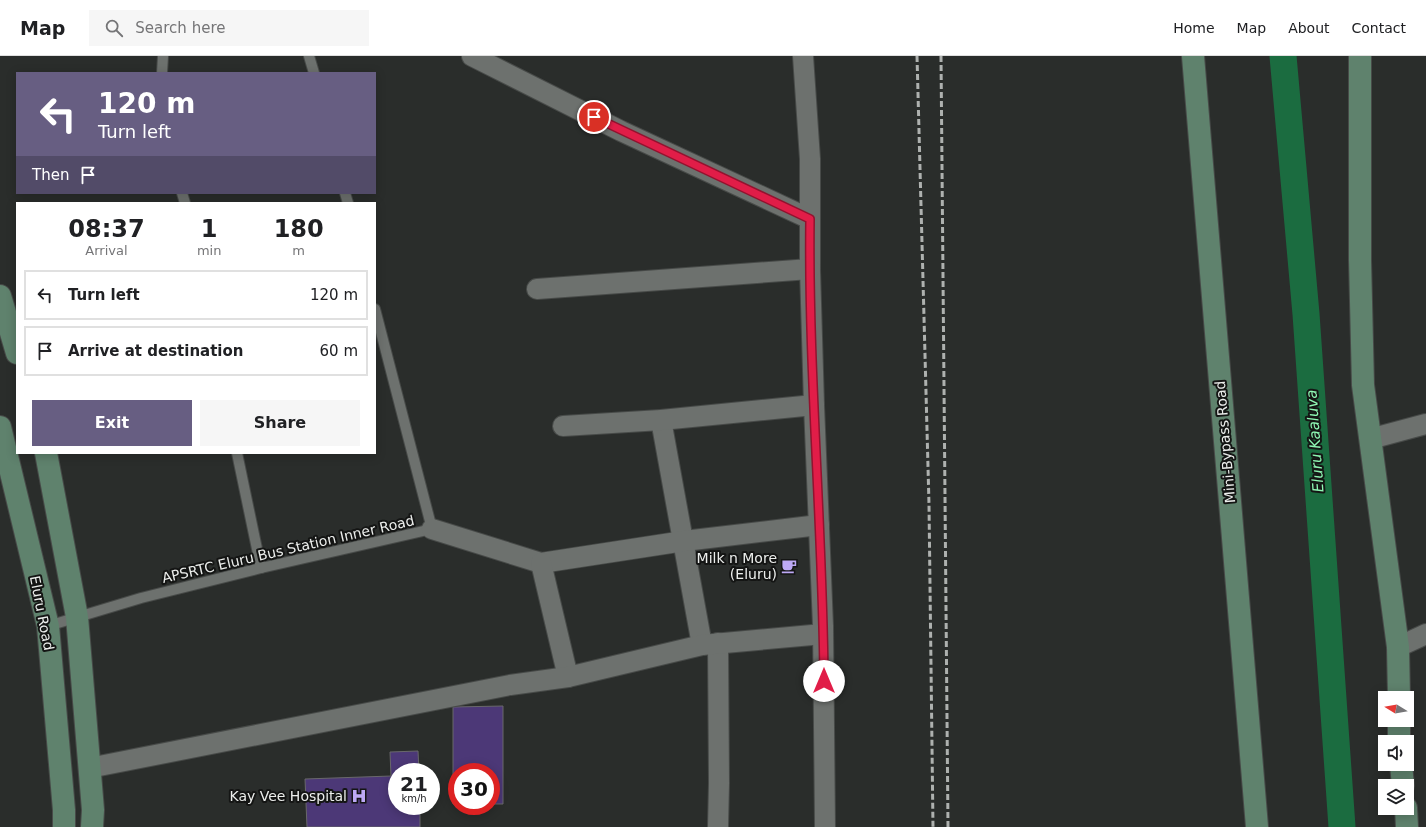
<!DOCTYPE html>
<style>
:root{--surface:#fff;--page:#f6f6f6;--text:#202124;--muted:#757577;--line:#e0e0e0;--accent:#675e82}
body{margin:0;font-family:"DejaVu Sans",sans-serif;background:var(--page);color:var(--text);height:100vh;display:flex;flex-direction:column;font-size:15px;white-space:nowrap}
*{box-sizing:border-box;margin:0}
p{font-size:13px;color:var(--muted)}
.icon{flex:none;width:22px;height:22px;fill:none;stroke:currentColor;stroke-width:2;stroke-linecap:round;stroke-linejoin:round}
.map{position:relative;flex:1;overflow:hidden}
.drawer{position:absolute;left:16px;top:146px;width:360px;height:252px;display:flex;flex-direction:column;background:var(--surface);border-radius:0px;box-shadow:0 2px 10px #0003}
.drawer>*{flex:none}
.guide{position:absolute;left:16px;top:16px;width:360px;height:122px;border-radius:0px;box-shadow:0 2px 10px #0003;background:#675e82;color:#fff;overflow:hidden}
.needle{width:26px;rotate:281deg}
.buttons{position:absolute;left:1378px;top:635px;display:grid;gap:8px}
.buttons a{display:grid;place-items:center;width:36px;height:36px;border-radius:0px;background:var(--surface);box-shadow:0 2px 10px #0003;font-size:20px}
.speed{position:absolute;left:388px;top:707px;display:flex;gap:8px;font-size:20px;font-weight:700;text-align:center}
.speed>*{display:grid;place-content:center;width:52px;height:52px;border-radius:50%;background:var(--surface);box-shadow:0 2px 10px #0003;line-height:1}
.speed small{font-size:10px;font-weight:400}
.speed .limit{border:6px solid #d22;background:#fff;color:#111}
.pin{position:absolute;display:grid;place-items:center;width:34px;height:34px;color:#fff;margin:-17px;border:2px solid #fff;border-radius:50%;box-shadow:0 1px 4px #0007}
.me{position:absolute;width:44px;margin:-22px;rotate:0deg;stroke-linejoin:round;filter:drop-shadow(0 0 3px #0008)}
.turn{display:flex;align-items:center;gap:14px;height:84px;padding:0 16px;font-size:18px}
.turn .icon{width:52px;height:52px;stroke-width:2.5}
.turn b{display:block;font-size:28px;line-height:34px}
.then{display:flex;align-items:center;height:38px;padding:0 16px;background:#0003;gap:8px;font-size:15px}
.eta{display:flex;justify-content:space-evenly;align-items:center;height:68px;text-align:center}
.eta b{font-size:24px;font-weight:700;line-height:28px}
.cta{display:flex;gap:8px;margin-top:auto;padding:8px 16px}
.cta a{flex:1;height:46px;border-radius:0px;background:var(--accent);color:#fff;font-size:16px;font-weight:700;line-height:46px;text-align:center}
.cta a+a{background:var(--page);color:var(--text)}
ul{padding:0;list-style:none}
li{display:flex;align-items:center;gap:12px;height:50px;margin:0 8px 6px;padding:0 8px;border:2px solid var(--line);border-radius:0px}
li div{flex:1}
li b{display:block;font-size:15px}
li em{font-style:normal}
header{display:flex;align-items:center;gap:24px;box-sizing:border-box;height:56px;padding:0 20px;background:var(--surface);border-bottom:1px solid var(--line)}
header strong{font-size:19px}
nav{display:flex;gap:22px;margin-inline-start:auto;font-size:14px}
.search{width:280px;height:36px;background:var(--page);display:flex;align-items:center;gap:10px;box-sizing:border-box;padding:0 14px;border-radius:0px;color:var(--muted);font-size:15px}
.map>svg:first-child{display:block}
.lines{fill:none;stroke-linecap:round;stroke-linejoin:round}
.canal{stroke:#1b6c40;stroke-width:27}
.building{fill:#4c3877;stroke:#69686b}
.lane-casing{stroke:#474a48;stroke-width:12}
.street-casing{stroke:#474a48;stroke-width:22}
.secondary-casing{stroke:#474a48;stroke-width:24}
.lane{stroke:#6d716e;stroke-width:10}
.street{stroke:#6d716e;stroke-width:20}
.secondary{stroke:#5f826d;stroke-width:22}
.rail{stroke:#aeb1af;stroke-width:3;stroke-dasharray:6 3;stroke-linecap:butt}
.route-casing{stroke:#92132f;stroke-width:10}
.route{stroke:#e11d48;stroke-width:7}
.labels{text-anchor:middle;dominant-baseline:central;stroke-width:4;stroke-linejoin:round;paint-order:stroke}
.street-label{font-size:14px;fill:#eceeec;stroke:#141514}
.poi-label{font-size:14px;fill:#eceeec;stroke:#141514;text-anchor:end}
.water-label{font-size:15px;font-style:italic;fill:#8ef6b3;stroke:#141514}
</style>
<header>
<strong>Map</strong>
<div class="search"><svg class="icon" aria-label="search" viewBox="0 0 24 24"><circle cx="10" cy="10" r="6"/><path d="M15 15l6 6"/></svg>Search here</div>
<nav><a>Home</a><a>Map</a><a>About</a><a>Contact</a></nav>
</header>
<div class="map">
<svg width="1426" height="771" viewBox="0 0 1426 771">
<rect width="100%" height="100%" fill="#2a2d2b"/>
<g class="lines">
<path class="canal" d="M1283,0L1306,258L1342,771"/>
</g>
<g class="building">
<path d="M503,650V748H491V716H457V748H453V651Z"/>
<path d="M418,695L419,716H397V750H420V771H307L305,723L391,720L390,696Z"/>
</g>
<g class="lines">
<g class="lane-casing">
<g id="lane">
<path d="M309,0L314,17"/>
<path d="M162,17L163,0"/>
<path d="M182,137L185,147"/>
<path d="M345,137L348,147"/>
<path d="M237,397L261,512"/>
<path d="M48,570L141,542L261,512L432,473L375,253"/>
</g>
</g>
<g class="street-casing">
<g id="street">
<path d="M472,0L621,75L810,163"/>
<path d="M803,0L810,103V213L814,349L823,570L825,771"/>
<path d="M537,233L810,213"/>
<path d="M661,364L702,589"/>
<path d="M563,370L661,364L814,349"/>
<path d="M1370,383L1426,368"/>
<path d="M432,473L541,507L684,485L819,469"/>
<path d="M541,507L568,621"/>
<path d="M718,587L719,727L718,771"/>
<path d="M1398,591L1426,578"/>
<path d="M89,712L510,629L568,621L702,589L823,578"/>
</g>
</g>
<g class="secondary-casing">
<g id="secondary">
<path d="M1193,0L1257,771"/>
<path d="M1360,0V204L1363,329L1398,591L1399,642"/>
<path d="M0,240L17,297"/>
<path d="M0,371L48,570L64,754V771"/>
<path d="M46,397L77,561L93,754L92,771"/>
<path d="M1399,664V686"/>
<path d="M1401,708L1403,730"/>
<path d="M1406,752L1407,771"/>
</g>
</g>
<use href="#lane" class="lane"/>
<use href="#street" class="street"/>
<use href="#secondary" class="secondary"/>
<g class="rail">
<path d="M917,0L929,448L933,771"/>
<path d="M941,0L948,771"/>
</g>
</g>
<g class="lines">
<g class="route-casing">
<path id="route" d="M594,61L810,163C808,317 823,471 824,625"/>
</g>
<use href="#route" class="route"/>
</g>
<defs>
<g id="cafe-bare" transform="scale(1.2)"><path d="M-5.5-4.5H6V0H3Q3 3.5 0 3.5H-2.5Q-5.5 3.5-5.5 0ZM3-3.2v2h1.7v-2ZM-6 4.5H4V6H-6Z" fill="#bda9f5" stroke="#141514" stroke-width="2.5" paint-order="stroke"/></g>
<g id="hospital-bare" transform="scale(1.2)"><path d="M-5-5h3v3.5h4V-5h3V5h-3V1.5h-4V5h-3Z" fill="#bda9f5" stroke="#141514" stroke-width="2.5" paint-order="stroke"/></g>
</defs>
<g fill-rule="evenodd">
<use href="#cafe-bare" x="789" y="510"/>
<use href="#hospital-bare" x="359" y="740"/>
</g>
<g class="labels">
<g class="street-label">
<text transform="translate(1225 386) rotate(-95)">Mini-Bypass Road</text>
<text transform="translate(288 493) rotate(-13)">APSRTC Eluru Bus Station Inner Road</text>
<text transform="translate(42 557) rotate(79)">Eluru Road</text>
</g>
<g class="poi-label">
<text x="777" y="502">Milk n More<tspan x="777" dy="16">(Eluru)</tspan></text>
<text x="347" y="740">Kay Vee Hospital</text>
</g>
<g class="water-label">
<text transform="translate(1315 385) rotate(-94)">Eluru Kaaluva</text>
</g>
</g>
</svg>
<div class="buttons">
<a><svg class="needle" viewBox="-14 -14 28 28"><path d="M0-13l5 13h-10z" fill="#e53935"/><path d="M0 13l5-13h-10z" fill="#757577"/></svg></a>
<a><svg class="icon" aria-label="sound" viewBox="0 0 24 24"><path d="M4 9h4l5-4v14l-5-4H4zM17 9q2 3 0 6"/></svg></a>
<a><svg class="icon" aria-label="layers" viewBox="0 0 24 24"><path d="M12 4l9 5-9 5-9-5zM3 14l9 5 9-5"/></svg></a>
</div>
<div class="speed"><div>21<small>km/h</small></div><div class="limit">30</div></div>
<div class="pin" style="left:594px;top:61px;background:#d93025"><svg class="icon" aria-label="arrive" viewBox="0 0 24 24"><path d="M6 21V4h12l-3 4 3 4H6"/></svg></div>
<svg class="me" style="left:824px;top:625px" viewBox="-20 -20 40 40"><circle r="19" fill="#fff"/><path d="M0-13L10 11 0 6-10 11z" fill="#e11d48"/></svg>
<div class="guide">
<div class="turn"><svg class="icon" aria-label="left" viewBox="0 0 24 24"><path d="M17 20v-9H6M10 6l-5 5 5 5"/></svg><div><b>120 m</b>Turn left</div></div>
<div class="then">Then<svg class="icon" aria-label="arrive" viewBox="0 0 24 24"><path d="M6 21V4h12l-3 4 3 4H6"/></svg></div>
</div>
<section class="drawer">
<div class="eta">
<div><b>08:37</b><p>Arrival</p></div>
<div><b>1</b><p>min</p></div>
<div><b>180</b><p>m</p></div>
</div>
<ul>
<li><svg class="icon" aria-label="left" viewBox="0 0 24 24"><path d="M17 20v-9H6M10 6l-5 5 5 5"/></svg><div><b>Turn left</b></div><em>120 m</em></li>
<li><svg class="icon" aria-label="arrive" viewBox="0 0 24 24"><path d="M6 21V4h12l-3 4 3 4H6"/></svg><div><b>Arrive at destination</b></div><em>60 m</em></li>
</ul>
<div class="cta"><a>Exit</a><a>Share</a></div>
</section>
</div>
